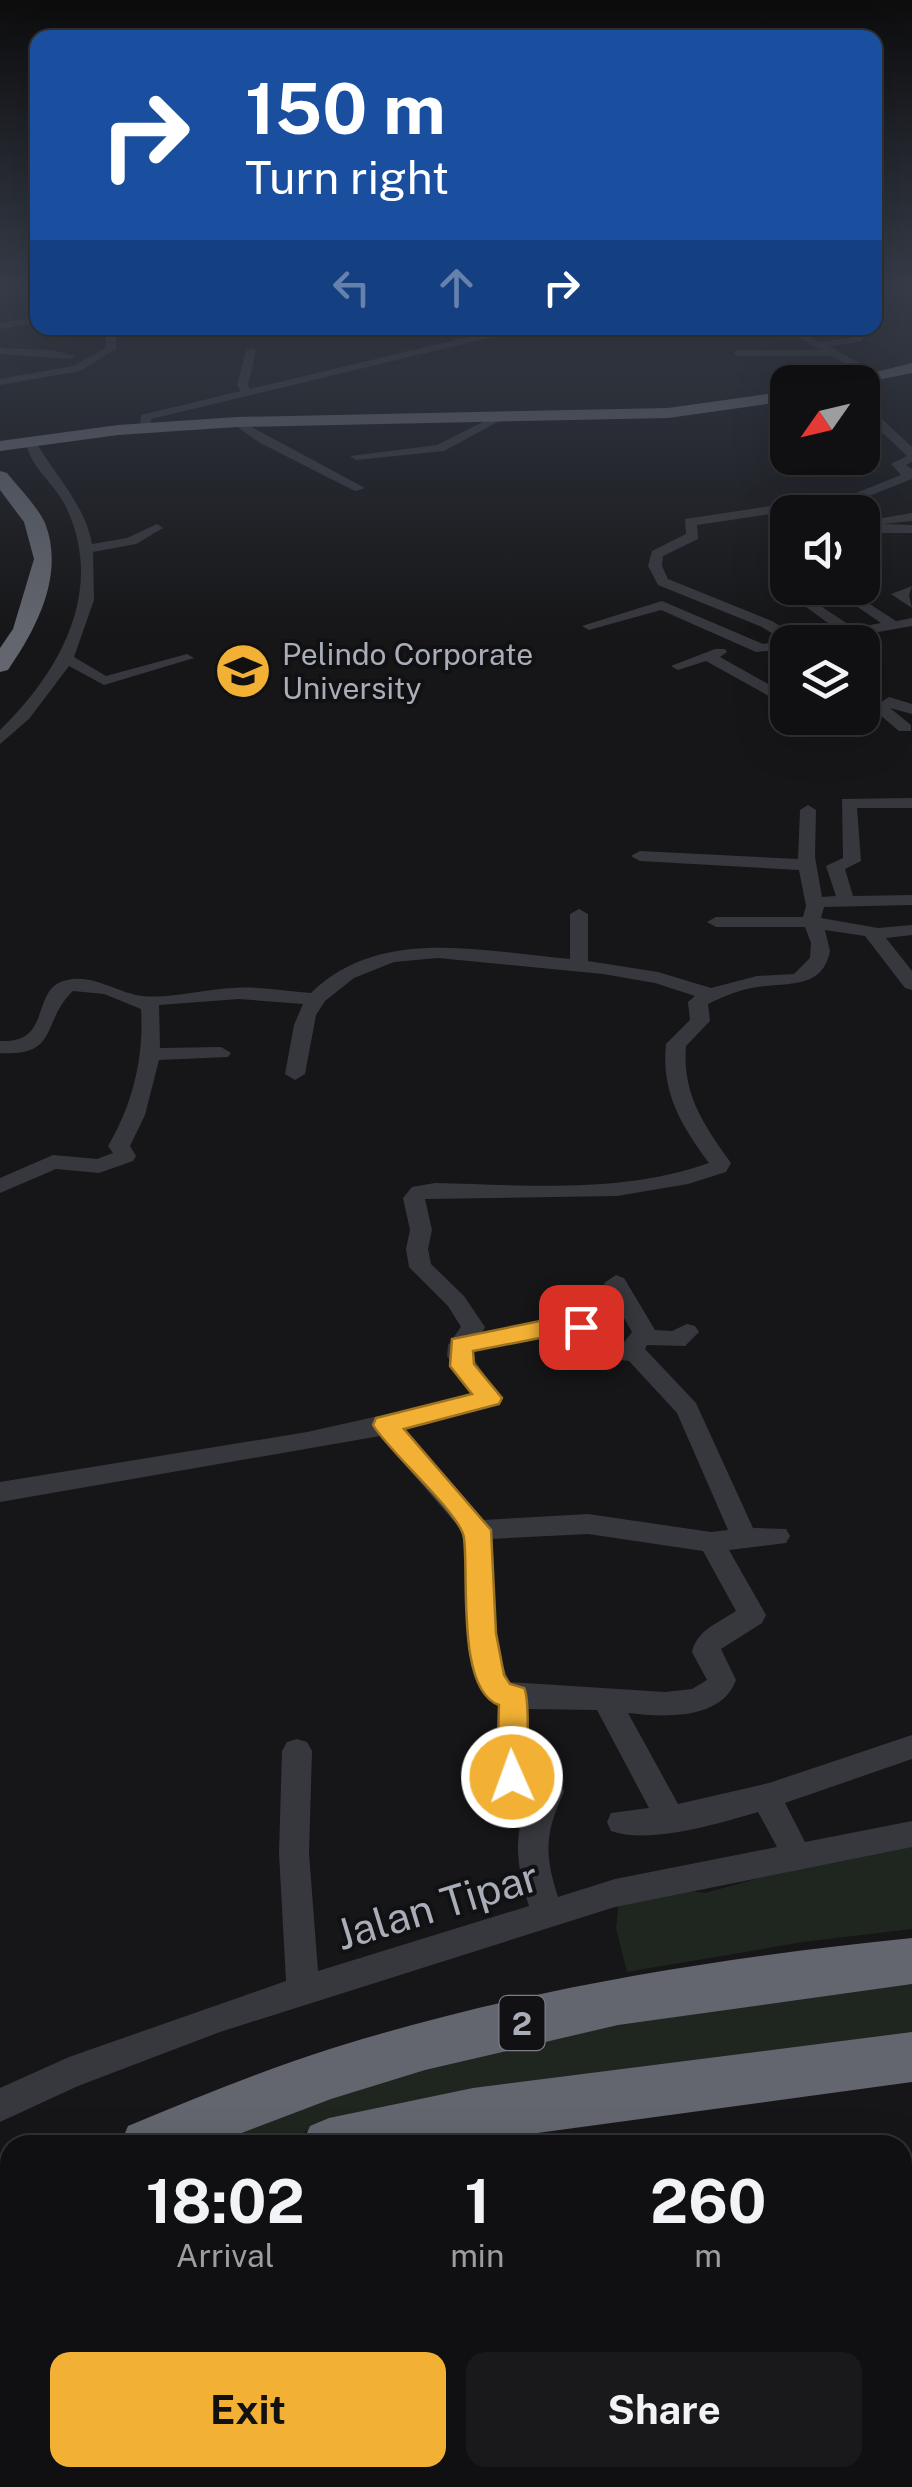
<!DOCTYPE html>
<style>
:root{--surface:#101012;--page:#19191b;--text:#f1f3f6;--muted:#9c9d9f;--line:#303032;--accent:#f2b134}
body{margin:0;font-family:"Public Sans",sans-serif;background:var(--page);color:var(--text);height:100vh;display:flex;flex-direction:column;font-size:38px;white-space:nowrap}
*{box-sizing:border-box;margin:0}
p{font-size:32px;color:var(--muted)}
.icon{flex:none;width:55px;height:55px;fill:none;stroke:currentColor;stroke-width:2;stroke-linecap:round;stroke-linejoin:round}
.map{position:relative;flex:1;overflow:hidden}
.drawer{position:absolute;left:0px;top:2135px;width:912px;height:352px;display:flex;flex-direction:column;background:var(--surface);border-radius:30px 30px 0 0;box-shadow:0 10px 40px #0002,0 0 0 2px var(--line)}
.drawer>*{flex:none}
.guide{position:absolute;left:30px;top:30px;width:852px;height:305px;border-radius:20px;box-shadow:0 10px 40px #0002,0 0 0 2px var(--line);background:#1a4fa0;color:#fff;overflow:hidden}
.needle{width:65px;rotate:236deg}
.tools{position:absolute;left:770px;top:365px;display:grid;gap:20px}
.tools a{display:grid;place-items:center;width:110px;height:110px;border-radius:20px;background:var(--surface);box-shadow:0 10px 40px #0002,0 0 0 2px var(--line);font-size:50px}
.pin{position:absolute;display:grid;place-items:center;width:85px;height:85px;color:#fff;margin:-42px;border-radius:20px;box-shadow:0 5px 15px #0006}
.me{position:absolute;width:110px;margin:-55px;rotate:358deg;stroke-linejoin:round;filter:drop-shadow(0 0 8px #0008)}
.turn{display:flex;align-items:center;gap:35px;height:210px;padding:0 50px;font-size:45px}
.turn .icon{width:130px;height:130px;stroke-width:2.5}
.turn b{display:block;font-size:70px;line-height:85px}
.lanes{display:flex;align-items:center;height:95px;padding:0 50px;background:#0003;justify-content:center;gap:50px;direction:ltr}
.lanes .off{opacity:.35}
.eta{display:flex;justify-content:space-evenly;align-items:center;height:170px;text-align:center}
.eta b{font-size:60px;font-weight:700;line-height:70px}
.action{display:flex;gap:20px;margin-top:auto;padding:20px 50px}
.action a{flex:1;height:115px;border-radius:20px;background:var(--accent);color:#111;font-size:40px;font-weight:700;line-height:115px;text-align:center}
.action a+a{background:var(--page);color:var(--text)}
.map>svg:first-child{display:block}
.green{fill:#1e261f}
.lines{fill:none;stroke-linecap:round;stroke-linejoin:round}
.stream{stroke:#2c353c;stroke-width:8}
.highway-tunnel{stroke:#333438;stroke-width:54;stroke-dasharray:54 28;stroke-linecap:butt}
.minor{fill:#37383d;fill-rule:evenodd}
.highway{fill:#63666e;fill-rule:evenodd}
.route{fill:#f2b134;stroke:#9d7322;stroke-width:2.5}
.labels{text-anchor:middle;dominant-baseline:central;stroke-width:8;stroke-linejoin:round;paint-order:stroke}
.far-poi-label{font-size:30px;fill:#a8adb8;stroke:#111113;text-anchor:start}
.shield{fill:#111113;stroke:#7b7e86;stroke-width:2.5}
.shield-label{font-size:32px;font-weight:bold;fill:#a8adb8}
.near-street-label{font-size:42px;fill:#a8adb8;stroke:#111113}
</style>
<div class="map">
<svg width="912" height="2487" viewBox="0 0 912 2487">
<rect width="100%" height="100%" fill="#161618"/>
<g class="green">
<path d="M912,1845V1929L803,1942L627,1972L616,1928L619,1900L659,1887L705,1893L814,1863Z"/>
<path d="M912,1980V2042L328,2124L267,2145H192L301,2100L595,2023Z"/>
</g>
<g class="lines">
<path class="stream" d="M891,2482L894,2487"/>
<path class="highway-tunnel" d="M0,2300L10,2294"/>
<g class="minor">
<path d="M38,317V323L0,329V323Z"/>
<path d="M106,328H116V349L80,371L0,385V379L73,366L106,348Z"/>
<path d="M609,328L501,335L151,419L150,430L140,428L141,415L241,391L237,385L246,351L251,348L256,351L248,385L250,389L501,329Z"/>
<path d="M783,328H795L820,342L854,337L861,328H869L861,342L829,346L881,376L872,378L832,356H738L733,353L738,350H820Z"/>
<path d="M0,348L52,350L75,356L70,359L0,354Z"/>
<path d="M862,384L867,387L870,408L912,447V462L906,465L912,469V479L831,511L808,512L901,475L891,464L907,456L862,413Z"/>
<path d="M493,417L503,419L444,451L356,460L350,456L437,445Z"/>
<path d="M237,419L365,488L355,491L260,443L233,424Z"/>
<path d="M26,438H34C52,473 85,503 92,544L127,538L157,524L163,528L136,544L93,552L94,600L74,657L106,676L187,654L194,658L104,685L69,666L29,719L0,744V730C62,670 107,587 64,503C52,481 26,463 26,438Z"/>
<path d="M771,506L794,512H788V516L771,514L697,525L698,539L663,556L662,566L668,579L772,621L799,638L839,631L802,604V598L807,597L854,628L881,623L830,588H845L896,621L912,618V626L822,642H788V649L756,652L661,610L589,630L582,626L662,601L763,644L784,641L762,627L658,585L648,566L652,551L686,534L685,519Z"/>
<path d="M912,513V521L883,524L912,525V533H878L865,521Z"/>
<path d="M912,586L909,595L912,608L891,594Z"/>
<path d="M715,649H725L727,652L720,657L786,694V700H776L706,661L678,670L671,666Z"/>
<path d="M889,697L912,704V714L890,708L911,725V731H899L872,708Z"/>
<path d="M912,798V808H857L861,861L845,869L853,896L912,895V905L824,907L821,918L878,928L912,925V935L886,938L912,971V990L905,988L865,936L825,930L830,951C823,986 795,983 766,986C747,987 729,994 712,1002L708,1004L710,1021L686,1046C682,1094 704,1125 731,1163L726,1172L688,1184L617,1196L425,1199L432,1230L428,1249L431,1264L464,1296L485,1327L482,1333C505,1329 564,1311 583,1319C598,1326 605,1342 622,1345L632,1332L604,1283L616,1275L624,1278L655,1330L672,1331L687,1324L695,1326L699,1332L685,1346L647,1345L645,1349L696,1403L753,1528L786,1529L790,1536L786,1543L729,1550L766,1615L762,1623L721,1649L736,1680C721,1721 663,1717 628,1713L678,1804L769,1783L912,1735V1759L785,1803L805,1842L912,1821V1847L615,1907L220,2032L78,2086L0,2122V2088L69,2057L286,1981L279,1853L282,1751L287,1742L297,1739L307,1742L312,1751L309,1853L318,1971L529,1906C516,1865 511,1829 534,1791L502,1786L497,1777L499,1702L487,1698L470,1652L464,1533L380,1436L0,1502V1482L307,1432L473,1395L447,1356L448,1345L461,1327L448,1306L409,1267L406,1249L410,1230L403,1198L412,1187L435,1183C526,1185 622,1194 709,1163C681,1125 661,1092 666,1044L690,1020L688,1002L695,996L655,983L603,974L438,958L394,962L354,978L325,1001L316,1015L305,1074L295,1080L285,1074L294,1025L303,1004L239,999L159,1005L160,1048L221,1047L231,1053L228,1057L159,1060L145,1115L130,1146L136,1156L133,1161L99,1173L56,1169L0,1193V1178L53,1155L97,1159L113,1153L108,1146C133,1104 144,1057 141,1009L104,994L73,991C41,1021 60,1057 0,1053V1041C54,1044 29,988 67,980C94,974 117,993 142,996C171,999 205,989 234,988C259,986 286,991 311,993C380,925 484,952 570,959V914L579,909L588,914V961L658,972L711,988L757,976L794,974L810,958L811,943L805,927H716L707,922L716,917H803L806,906L799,870L640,861L631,856L640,851L798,859L800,810L808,805L816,810L815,857L822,897L836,896L826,866L843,858L842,799ZM570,1333L602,1358L629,1361L677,1413L728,1530L711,1532L588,1514L483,1520L404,1430L498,1405L501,1399L471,1355L474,1351ZM588,1534L703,1551L736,1611C718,1623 697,1630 692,1652L707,1680L692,1689L665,1692L509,1682L498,1652L491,1539ZM527,1709L597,1710L649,1808L611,1813L607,1822L611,1831C650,1845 720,1823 758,1812L777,1847L615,1879L558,1897C544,1854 545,1832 564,1792L556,1769L526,1765Z"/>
<path d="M912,2267V2303L902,2305V2269Z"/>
<path d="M902,2354L912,2358V2398L902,2394Z"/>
<path d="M375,2478H435L431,2487H371Z"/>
<path d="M572,2478H616L612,2487H568Z"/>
</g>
<g class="highway">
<path d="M912,363V373L862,383L836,382Z"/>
<path d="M788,391V401L668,418L237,427L118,435L0,451V441L118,425L237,417L668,408Z"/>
<path d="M0,471L7,473C19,488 37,506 45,523C65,574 37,628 8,670L0,672V648L13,629L34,559L24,522L0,490Z"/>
<path d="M912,1938V1984L618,2025L425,2070L331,2099L210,2145H120L128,2126C196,2098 263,2070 333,2048C522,1989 716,1958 912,1938Z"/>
<path d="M912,2032V2082L450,2145H302L310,2126L329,2118L473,2088Z"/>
<rect x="902" y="2154" width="10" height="54"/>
<path d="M10,2186V2243L0,2247V2190Z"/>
<rect x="902" y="2220" width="10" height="56"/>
<path d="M10,2316V2374L0,2378V2320Z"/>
<path d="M10,2384V2444L0,2448V2388Z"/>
</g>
</g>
<linearGradient id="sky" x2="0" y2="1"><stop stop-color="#0c0c0d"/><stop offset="0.45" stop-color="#363c48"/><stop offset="1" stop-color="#363c48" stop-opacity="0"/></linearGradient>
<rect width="912" height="634" fill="url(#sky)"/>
<path class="route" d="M560,1317L589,1321L593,1327L581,1335L560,1334L473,1351L474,1364L502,1398L499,1404L404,1429L491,1530L496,1633L504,1675L510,1684L524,1688C530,1698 528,1775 523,1786L512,1789L501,1786L497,1777L499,1705C456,1690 469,1575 464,1538C462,1515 388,1451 373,1425L376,1418L472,1394L450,1366L452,1339Z"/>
<defs>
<g id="university-disc" transform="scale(2.875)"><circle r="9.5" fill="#f2b134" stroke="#111113"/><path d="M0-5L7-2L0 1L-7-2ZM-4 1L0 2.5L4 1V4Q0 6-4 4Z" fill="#111"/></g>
</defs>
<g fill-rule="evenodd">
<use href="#university-disc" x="243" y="671"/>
</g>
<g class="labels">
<g class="far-poi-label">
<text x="282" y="654">Pelindo Corporate<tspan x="282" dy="34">University</tspan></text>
</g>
<rect class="shield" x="499.5" y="1996" width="45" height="54" rx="8"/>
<g class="shield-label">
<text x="522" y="2023">2</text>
</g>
<g class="near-street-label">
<text transform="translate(437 1905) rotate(-17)">Jalan Tipar</text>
</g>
</g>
</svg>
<div class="tools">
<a><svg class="needle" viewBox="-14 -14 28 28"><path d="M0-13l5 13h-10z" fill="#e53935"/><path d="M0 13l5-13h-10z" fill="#9c9d9f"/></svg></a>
<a><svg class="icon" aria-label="sound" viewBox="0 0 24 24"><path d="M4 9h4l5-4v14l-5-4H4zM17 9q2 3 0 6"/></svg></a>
<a><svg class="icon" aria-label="layers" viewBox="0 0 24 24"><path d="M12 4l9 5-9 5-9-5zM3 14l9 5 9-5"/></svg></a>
</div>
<div class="pin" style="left:581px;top:1327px;background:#d93025"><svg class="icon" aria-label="arrive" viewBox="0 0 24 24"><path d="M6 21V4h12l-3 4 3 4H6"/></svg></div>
<svg class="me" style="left:512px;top:1777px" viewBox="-20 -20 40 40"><circle r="17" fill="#f2b134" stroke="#fff" stroke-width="3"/><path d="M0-11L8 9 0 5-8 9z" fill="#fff"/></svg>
<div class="guide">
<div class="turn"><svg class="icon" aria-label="right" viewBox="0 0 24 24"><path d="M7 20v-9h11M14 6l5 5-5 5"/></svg><div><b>150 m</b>Turn right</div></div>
<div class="lanes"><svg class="icon off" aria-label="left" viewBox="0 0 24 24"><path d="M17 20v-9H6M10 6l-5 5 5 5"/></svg><svg class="icon off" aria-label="ahead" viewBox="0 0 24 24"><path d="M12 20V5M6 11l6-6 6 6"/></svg><svg class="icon" aria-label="right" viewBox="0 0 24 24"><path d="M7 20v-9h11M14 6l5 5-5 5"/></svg></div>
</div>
<section class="drawer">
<div class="eta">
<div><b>18:02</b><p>Arrival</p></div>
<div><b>1</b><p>min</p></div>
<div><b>260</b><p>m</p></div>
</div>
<div class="action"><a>Exit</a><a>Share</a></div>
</section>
</div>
